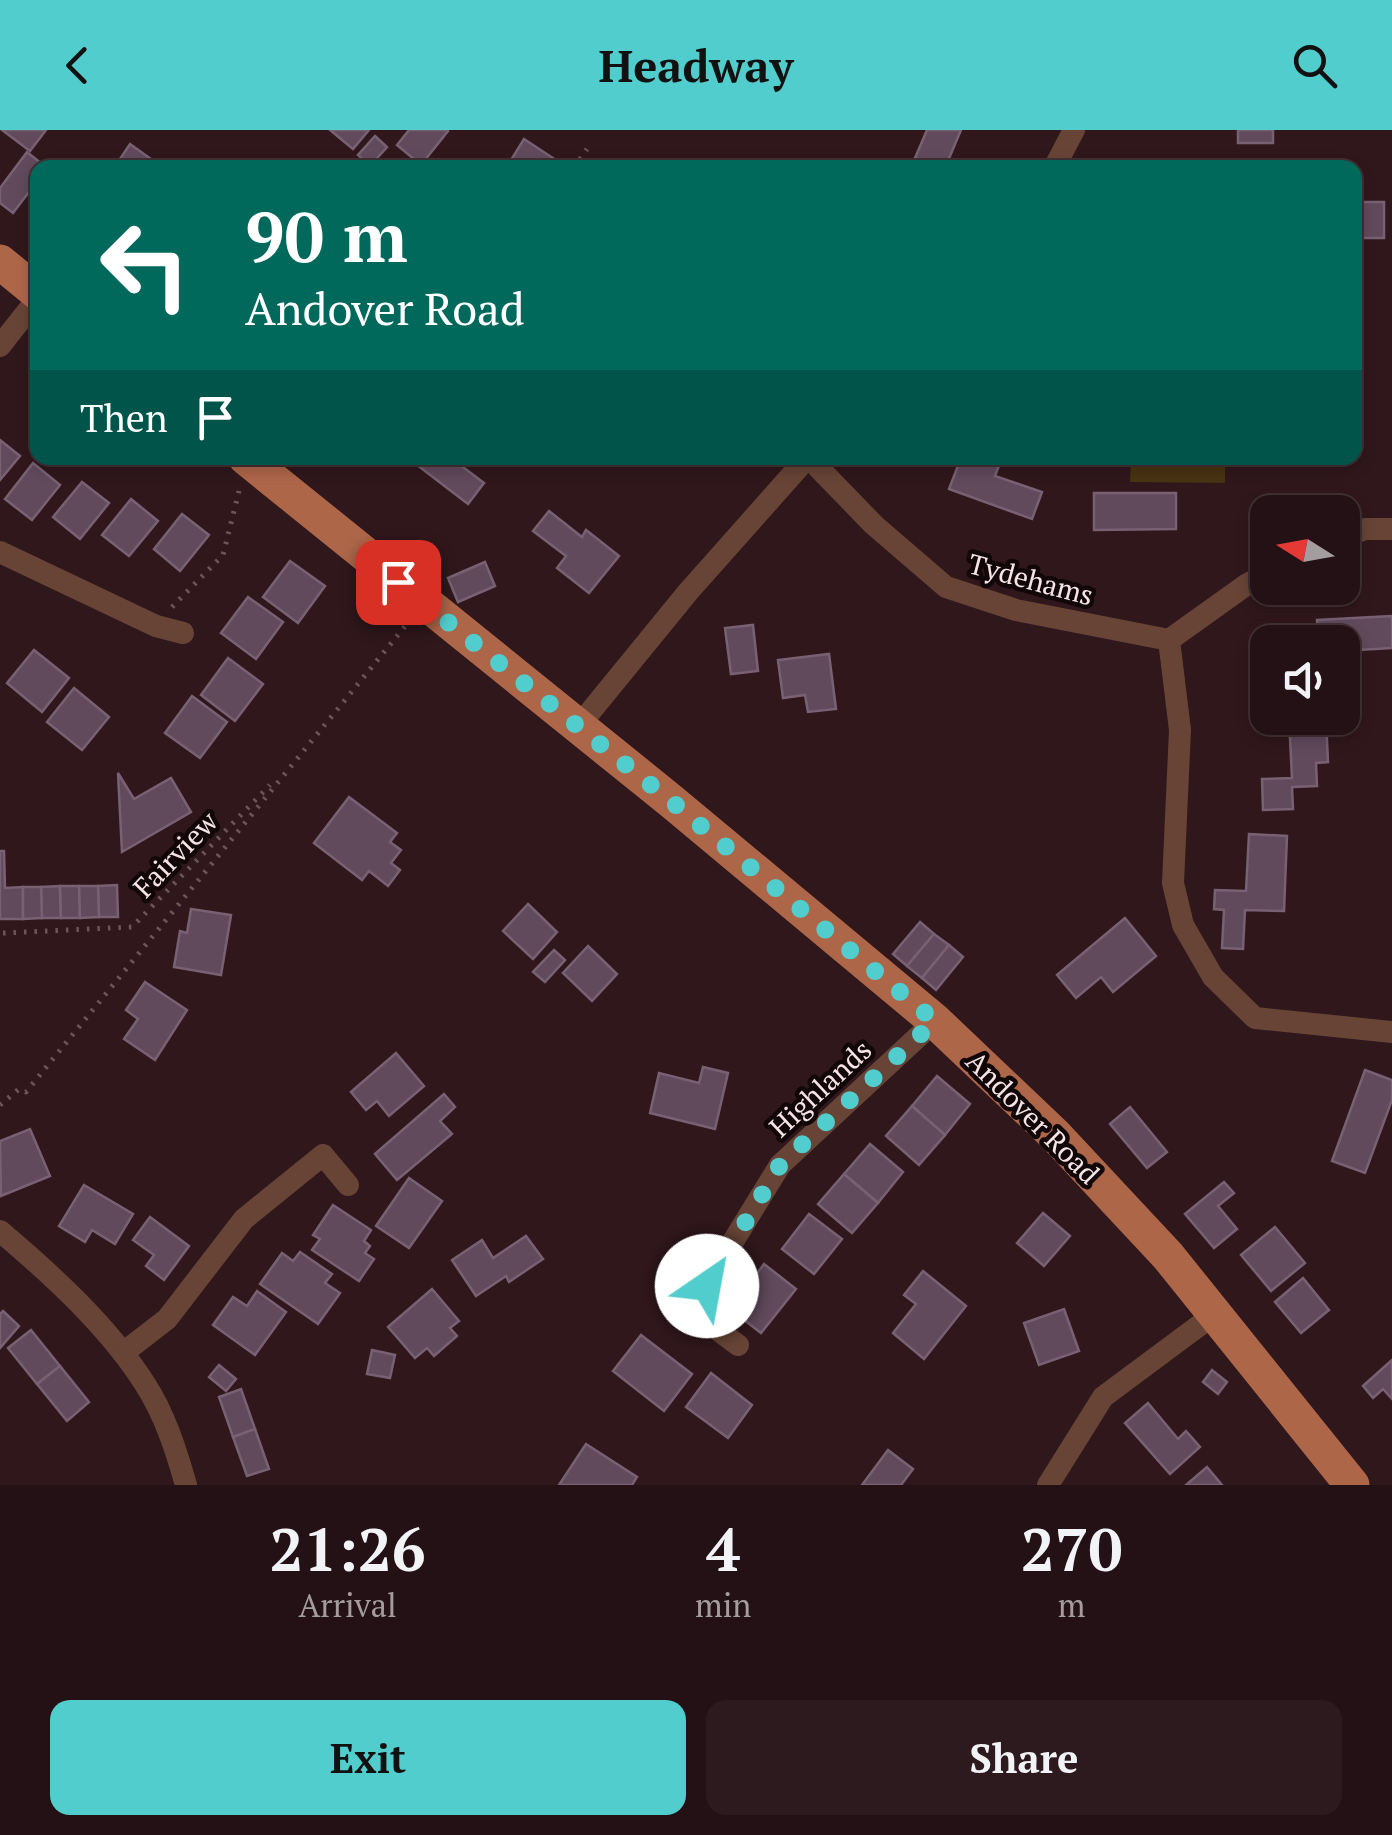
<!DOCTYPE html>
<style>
:root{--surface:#241115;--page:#2c1a1e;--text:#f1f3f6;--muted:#a39da0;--line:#413134;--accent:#52cdcd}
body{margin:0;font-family:"PT Serif",serif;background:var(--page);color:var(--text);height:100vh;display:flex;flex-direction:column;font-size:38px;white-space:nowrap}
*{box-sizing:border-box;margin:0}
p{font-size:32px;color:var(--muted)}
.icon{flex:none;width:55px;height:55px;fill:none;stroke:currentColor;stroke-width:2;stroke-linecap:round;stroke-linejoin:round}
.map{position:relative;height:1355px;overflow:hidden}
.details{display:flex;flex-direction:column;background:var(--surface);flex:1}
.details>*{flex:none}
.guide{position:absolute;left:30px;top:30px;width:1332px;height:305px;border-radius:20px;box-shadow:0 5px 15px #0003,0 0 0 2px var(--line);background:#00695c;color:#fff;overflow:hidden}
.needle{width:65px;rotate:281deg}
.controls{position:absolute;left:1250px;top:365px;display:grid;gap:20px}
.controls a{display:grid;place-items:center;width:110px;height:110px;border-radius:20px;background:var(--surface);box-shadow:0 5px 15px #0003,0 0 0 2px var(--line);font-size:50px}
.pin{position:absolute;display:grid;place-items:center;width:85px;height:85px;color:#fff;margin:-42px;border-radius:20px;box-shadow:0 5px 15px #0006}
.me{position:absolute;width:110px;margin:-55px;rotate:33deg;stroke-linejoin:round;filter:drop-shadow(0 0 8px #0008)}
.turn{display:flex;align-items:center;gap:35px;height:210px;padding:0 50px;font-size:45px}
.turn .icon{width:130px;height:130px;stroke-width:2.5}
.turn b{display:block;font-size:70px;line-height:85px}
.then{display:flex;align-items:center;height:95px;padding:0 50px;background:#0003;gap:20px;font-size:38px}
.eta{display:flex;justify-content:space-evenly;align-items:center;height:170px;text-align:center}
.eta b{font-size:60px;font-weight:700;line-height:70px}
.cta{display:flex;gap:20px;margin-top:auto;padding:20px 50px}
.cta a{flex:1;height:115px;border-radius:20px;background:var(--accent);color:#111;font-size:40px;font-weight:700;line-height:115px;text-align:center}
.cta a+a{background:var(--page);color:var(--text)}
header{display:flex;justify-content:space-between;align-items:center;height:130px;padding:0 50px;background:var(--accent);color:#111;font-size:45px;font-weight:700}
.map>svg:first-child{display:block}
.green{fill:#483312}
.building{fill:#604a5c;stroke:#786173;stroke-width:2.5}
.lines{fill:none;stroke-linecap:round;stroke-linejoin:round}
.path{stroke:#6c5559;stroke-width:5;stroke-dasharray:2.5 8;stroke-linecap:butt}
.minor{stroke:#674436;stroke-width:22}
.primary{stroke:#ae6649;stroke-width:35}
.route{stroke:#52cdcd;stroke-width:18;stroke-dasharray:0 32.4}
.labels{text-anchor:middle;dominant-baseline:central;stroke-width:9;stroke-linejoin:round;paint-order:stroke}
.street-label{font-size:28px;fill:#f5e3e6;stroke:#110608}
</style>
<header><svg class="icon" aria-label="back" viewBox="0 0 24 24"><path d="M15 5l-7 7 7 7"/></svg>Headway<svg class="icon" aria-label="search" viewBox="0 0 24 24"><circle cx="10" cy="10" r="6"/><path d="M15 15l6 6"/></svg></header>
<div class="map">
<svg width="1392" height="1355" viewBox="0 0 1392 1355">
<rect width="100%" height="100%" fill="#30171c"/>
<path class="green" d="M1131,328H1225V353L1130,352Z"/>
<g class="building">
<path d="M2,0H46L30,21Z"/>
<path d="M330,0H369L353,19Z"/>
<path d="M409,0H447L448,1L421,35L397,15Z"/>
<path d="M927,0H961L945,38L915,28Z"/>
<rect x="1238" y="0" width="35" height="13"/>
<path d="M375,6L387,17L370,36L358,25Z"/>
<path d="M524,9L559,32L555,38H506Z"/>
<path d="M130,14L158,34L155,38H114Z"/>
<path d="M27,22L47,38H38V50L13,83L0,73V58Z"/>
<rect x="1355" y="72" width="29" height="36"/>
<path d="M0,310L20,326L0,350Z"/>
<path d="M408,328H451L484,353L468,374Z"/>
<path d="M961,328H1002L995,346L1042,362L1032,389L949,359Z"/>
<path d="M33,333L60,355L32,390L5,369Z"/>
<path d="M82,352L109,373L80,409L53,387Z"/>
<path d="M1094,363H1176V399L1094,400Z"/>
<path d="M131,369L158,391L129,426L102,405Z"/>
<path d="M549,381L582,407L586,400L619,426L589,463L557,438L566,426L533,401Z"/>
<path d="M182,384L209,405L180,441L154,419Z"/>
<path d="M290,431L325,456L298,493L263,467Z"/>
<path d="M485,432L495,456L458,472L448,448Z"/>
<path d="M248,467L283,492L256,529L221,503Z"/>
<path d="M1392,486V518L1342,521V512H1287L1318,510L1317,490Z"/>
<path d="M753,495L758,541L731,544L725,498Z"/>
<path d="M34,520L69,548L42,582L7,553Z"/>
<path d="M829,524L836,579L808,582L805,565L783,568L778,530Z"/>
<path d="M228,528L263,554L235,591L201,565Z"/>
<path d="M74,558L109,587L82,620L47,592Z"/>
<path d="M192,566L227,592L200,628L165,603Z"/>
<path d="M1289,588H1326L1328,632L1316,633L1317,656L1292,657L1293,679L1263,680L1262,649L1292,648Z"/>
<path d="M118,643L134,669L171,648L191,682L122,722Z"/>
<path d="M349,667L397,703L390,712L401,720L391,733L400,740L388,756L369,741L362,750L314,713Z"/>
<path d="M1249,704L1287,706L1284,781L1245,780L1243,819L1222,818L1224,780L1214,779L1215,760L1246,761Z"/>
<path d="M0,721H4L5,758L23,757V789H0Z"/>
<path d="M117,755L118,787H99L98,756Z"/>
<path d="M60,756L61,788H42L41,757Z"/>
<path d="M60,756H79L80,788H61Z"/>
<path d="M79,756H98L99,787L80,788Z"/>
<path d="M23,757H41L42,788L23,789Z"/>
<path d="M528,774L557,802L533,829L503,801Z"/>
<path d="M191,779L231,785L221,845L174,837L180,801L187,803Z"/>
<path d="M1125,788L1156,826L1113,862L1101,847L1076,868L1057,845Z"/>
<path d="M920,792L934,804L907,836L893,824Z"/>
<path d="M934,804L949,815L922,848L907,836Z"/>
<path d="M949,815L963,827L936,860L922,848Z"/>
<path d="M588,816L617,844L592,871L563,843Z"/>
<path d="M554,820L565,830L545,852L533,842Z"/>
<path d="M145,852L187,880L155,930L124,909L138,889L126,880Z"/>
<path d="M396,923L424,956L389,986L377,971L366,980L351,962Z"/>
<path d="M703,937L728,943L715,999L650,983L659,943L699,953Z"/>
<path d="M1365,940L1392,950V970L1365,1043L1332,1031Z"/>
<path d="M937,946L970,974L945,1005L912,976Z"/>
<path d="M444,964L455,977L440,991L452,1004L397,1050L375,1024Z"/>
<path d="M912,976L945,1005L919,1035L886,1006Z"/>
<path d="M1130,977L1167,1022L1147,1038L1110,994Z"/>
<path d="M30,999L50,1046L1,1066L0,1011Z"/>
<path d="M870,1014L903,1042L878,1073L844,1044Z"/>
<path d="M844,1044L878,1073L852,1103L818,1074Z"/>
<path d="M409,1048L442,1071L409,1118L376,1096Z"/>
<path d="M1224,1052L1234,1063L1218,1076L1237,1099L1214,1118L1185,1084Z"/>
<path d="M84,1055L133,1084L115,1114L92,1100L85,1112L59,1096Z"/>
<path d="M333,1075L371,1100L364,1111L370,1116L365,1123L374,1129L359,1151L312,1120L320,1109L313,1105Z"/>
<path d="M1043,1083L1070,1106L1044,1136L1017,1113Z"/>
<path d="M809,1084L842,1109L814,1144L782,1119Z"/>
<path d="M150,1087L189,1116L164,1150L146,1136L154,1125L133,1110Z"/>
<path d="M1275,1097L1305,1133L1271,1161L1241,1125Z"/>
<path d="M526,1106L543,1129L509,1152L506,1146L476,1166L452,1130L482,1110L493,1128Z"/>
<path d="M300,1122L332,1144L325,1153L340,1163L318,1194L260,1154L282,1123L293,1131Z"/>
<path d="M764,1134L796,1159L761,1203L730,1179Z"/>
<path d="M923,1141L966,1176L924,1229L893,1203L916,1174L904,1165Z"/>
<path d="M1303,1148L1329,1180L1301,1203L1275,1172Z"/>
<path d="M432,1159L459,1191L450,1198L457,1206L434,1226L427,1218L415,1228L388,1197Z"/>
<path d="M257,1161L286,1182L255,1225L213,1195L233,1167L247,1176Z"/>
<path d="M1064,1179L1079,1221L1039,1235L1024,1193Z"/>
<path d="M3,1181L19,1196L0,1218V1184Z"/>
<path d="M31,1200L60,1236L37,1254L8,1218Z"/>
<path d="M641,1205L692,1244L664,1281L613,1241Z"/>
<path d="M372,1220L395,1225L390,1248L367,1244Z"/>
<path d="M1392,1230V1269L1383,1259L1373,1268L1363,1256Z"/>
<path d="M219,1235L236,1249L226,1261L209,1247Z"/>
<path d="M60,1236L89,1272L67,1291L37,1254Z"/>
<path d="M1212,1240L1227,1252L1218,1264L1203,1252Z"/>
<path d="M711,1243L752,1275L728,1308L686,1277Z"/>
<path d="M241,1259L255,1299L233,1307L219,1267Z"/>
<path d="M1148,1273L1178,1309L1186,1301L1200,1317L1170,1344L1125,1293Z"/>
<path d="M255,1299L269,1339L247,1346L233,1307Z"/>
<path d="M586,1314L637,1347L632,1355H559Z"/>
<path d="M888,1320L913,1339L901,1355H862Z"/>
<path d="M1207,1337L1222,1355H1186Z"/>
</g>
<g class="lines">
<g class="path">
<path d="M574,38L587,19"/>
<path d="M172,477L223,425L239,361"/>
<path d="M3,803L132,797L270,655"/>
<path d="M0,975L19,959L26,962L406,495"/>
</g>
<g class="minor">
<path d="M1054,38L1074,0"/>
<path d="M0,216L38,168"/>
<path d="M809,328L874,395L946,457L1016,480L1169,510"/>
<path d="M1342,408L1365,399H1392"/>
<path d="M0,422L156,496L183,503"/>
<path d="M1169,510L1180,600L1173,753L1183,795L1213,847L1255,888L1392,902"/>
<path d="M1169,510L1246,455L1268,443"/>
<path d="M577,598L688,462L807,328"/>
<path d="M0,1101C52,1145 108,1196 145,1254C165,1285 176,1320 186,1355"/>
<path d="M738,1215L691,1180L780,1035L935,891"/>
<path d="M123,1223L167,1189L244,1089L323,1025L348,1055"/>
<path d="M1048,1355L1103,1267L1216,1183"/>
</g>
<g class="primary">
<path d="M0,132L38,163"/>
<path d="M246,328L671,671L935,891L1055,1005L1168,1126L1352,1355"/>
</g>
</g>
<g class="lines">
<path class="route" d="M398,452L671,671L935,891L780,1035L707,1156"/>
</g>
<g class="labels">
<g class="street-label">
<text transform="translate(1031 449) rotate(15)">Tydehams</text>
<text transform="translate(175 724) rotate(-46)">Fairview</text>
<text transform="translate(820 958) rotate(-43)">Highlands</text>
<text transform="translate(1033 987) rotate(45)">Andover Road</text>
</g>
</g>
</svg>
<div class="controls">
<a><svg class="needle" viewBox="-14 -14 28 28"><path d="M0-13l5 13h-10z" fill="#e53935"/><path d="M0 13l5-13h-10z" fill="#a39da0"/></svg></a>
<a><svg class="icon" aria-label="sound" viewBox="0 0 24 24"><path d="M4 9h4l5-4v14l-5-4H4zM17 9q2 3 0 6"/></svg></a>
</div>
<div class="pin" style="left:398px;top:452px;background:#d93025"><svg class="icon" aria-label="arrive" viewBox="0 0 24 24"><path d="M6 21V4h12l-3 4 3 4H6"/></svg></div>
<svg class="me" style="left:707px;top:1156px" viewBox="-20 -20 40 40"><circle r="19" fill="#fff"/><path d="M0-13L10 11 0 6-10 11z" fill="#52cdcd"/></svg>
<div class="guide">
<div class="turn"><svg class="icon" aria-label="left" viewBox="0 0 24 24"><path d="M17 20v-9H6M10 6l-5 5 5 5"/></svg><div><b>90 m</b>Andover Road</div></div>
<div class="then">Then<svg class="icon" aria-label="arrive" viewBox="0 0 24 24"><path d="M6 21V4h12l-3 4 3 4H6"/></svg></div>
</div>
</div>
<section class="details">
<div class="eta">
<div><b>21:26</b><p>Arrival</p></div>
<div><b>4</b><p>min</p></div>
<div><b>270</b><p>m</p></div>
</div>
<div class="cta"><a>Exit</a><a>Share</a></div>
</section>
